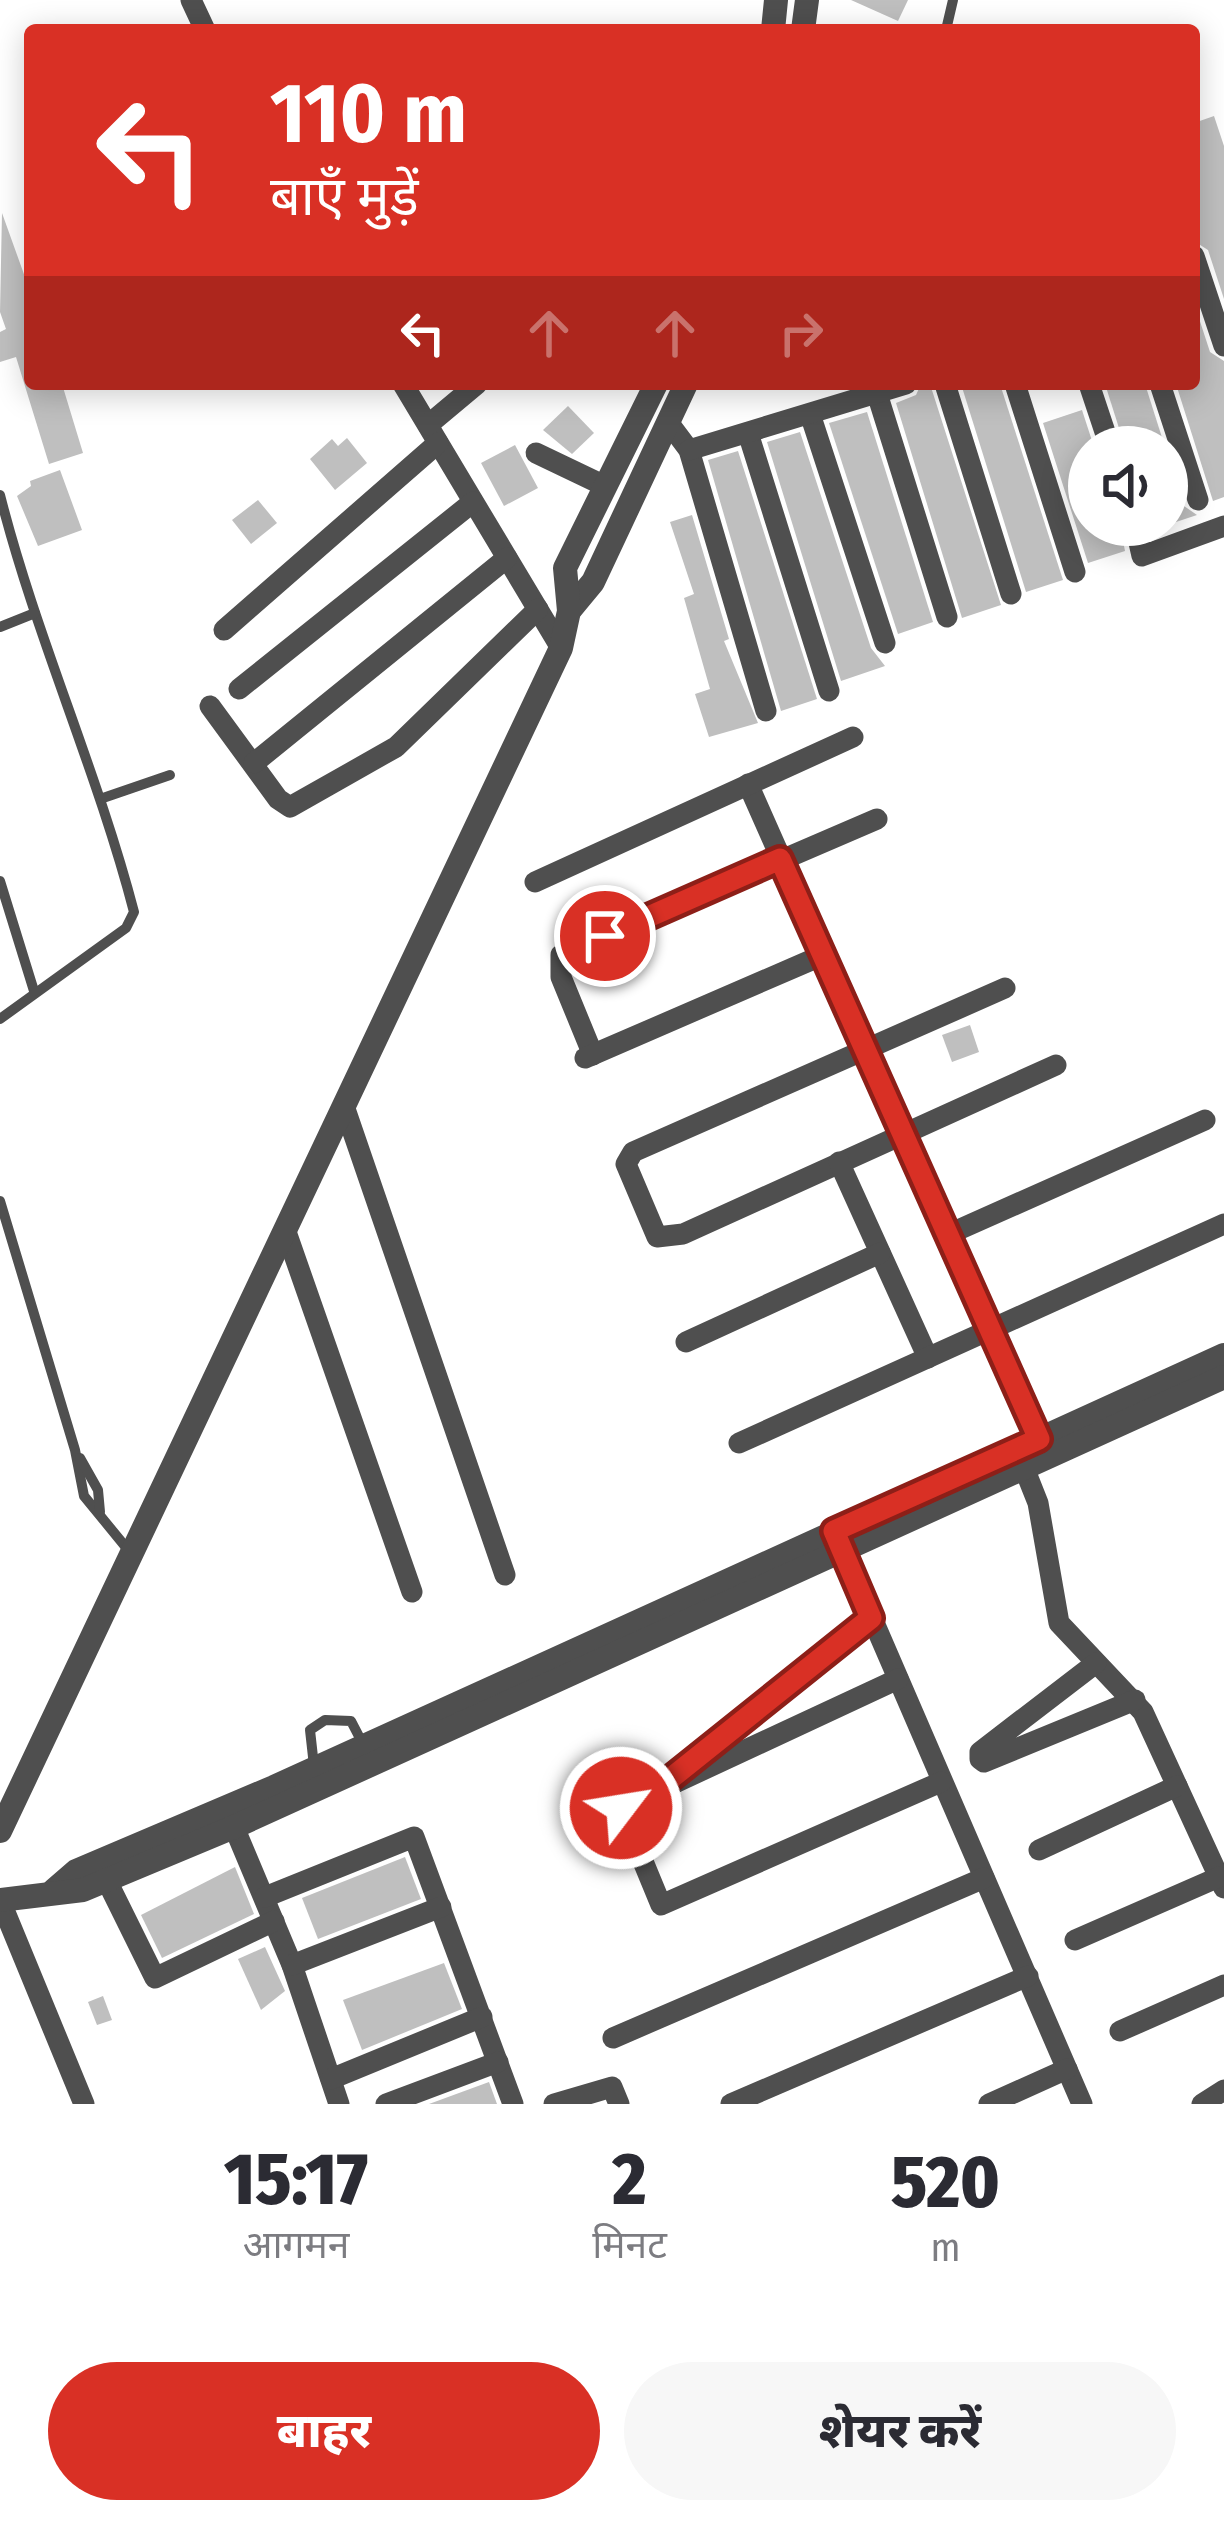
<!DOCTYPE html>
<html lang="hi">
<meta charset="utf-8">
<style>
:root{--surface:#fff;--page:#f7f7f7;--text:#2b2b33;--muted:#7c7c81;--accent:#d93025}
body{margin:0;font-family:"Fira Sans Condensed","Noto Sans Devanagari",sans-serif;background:var(--page);color:var(--text);height:100vh;display:flex;flex-direction:column;font-size:45px;white-space:nowrap}
*{box-sizing:border-box;margin:0}
p{font-size:39px;color:var(--muted)}
.icon{flex:none;width:66px;height:66px;fill:none;stroke:currentColor;stroke-width:2;stroke-linecap:round;stroke-linejoin:round}
.map{position:relative;height:2104px;overflow:hidden}
.panel{display:flex;flex-direction:column;background:var(--surface);flex:1}
.panel>*{flex:none}
.banner{position:absolute;left:24px;top:24px;width:1176px;height:366px;border-radius:12px;box-shadow:0 6px 30px #0003;background:#d93025;color:#fff;overflow:hidden}
.tools{position:absolute;left:1068px;top:426px;display:grid;gap:24px}
.tools a{display:grid;place-items:center;width:120px;height:120px;border-radius:50%;background:var(--surface);box-shadow:0 6px 30px #0003;font-size:60px}
.pin{position:absolute;display:grid;place-items:center;width:102px;height:102px;color:#fff;margin:-51px;border:6px solid #fff;border-radius:50%;box-shadow:0 3px 12px #0007}
.me{position:absolute;width:132px;margin:-66px;rotate:59deg;stroke-linejoin:round;filter:drop-shadow(0 0 9px #0008)}
.turn{display:flex;align-items:center;gap:42px;height:252px;padding:0 48px;font-size:54px}
.turn .icon{width:156px;height:156px;stroke-width:2.5}
.turn b{display:block;font-size:84px;line-height:102px}
.lanes{display:flex;align-items:center;height:114px;padding:0 48px;background:#0003;justify-content:center;gap:60px;direction:ltr}
.lanes .off{opacity:.35}
.eta{display:flex;justify-content:space-evenly;align-items:center;height:204px;text-align:center}
.eta b{font-size:72px;font-weight:800;line-height:84px}
.action{display:flex;gap:24px;margin-top:auto;padding:24px 48px}
.action a{flex:1;height:138px;border-radius:72px;background:var(--accent);color:#fff;font-size:48px;font-weight:800;line-height:138px;text-align:center}
.action a+a{background:var(--page);color:var(--text)}
.map>svg:first-child{display:block}
.building{fill:#bfbfbf}
.lines{fill:none;stroke-linecap:round;stroke-linejoin:round}
.service{stroke:#4f4f4f;stroke-width:10}
.minor{stroke:#4f4f4f;stroke-width:21}
.tertiary{stroke:#4f4f4f;stroke-width:24}
.route-casing{stroke:#8d1f18;stroke-width:30}
.route{stroke:#d93025;stroke-width:21}
</style>
<div class="map">
<svg width="1224" height="2104" viewBox="0 0 1224 2104">
<rect width="100%" height="100%" fill="#fff"/>
<g class="building">
<path d="M851,0H908L898,21Z"/>
<path d="M1214,116L1224,146V299L1208,250L1194,241V123Z"/>
<path d="M2,213L30,291V384H62L83,453L49,464L16,357L0,362V332L6,329L0,312Z"/>
<path d="M1194,303L1210,352L1224,361V497L1213,501L1176,384H1194Z"/>
<path d="M921,384H930L1001,605L962,618L896,403L916,395Z"/>
<path d="M961,384H1000L1063,580L1026,592Z"/>
<path d="M1105,384H1145L1165,447H1125Z"/>
<path d="M568,406L594,433L572,454L543,430Z"/>
<path d="M1082,410L1094,447H1089V525H1120L1125,551L1088,563L1043,423Z"/>
<path d="M867,412L933,622L898,634L829,423Z"/>
<path d="M800,432L871,648L885,666L841,681L767,442Z"/>
<path d="M347,438L367,463L335,490L310,459L332,439L338,446Z"/>
<path d="M515,445L538,488L504,506L481,463Z"/>
<path d="M738,451L817,699L781,711L708,460Z"/>
<path d="M1167,454L1184,506L1197,515L1167,525Z"/>
<path d="M60,470L82,530L38,546L17,496L31,486L30,481Z"/>
<path d="M258,500L277,523L251,544L232,520Z"/>
<path d="M692,515L729,639L724,641L758,723L709,737L695,694L710,689L684,598L694,594L670,522Z"/>
<path d="M970,1025L979,1052L952,1062L942,1035Z"/>
<path d="M405,1857L421,1899L318,1939L302,1898Z"/>
<path d="M235,1867L254,1914L162,1958L141,1915Z"/>
<path d="M265,1947L285,1991L261,2010L238,1959Z"/>
<path d="M444,1963L462,2009L362,2050L343,2000Z"/>
<path d="M103,1996L112,2020L97,2025L88,2002Z"/>
<path d="M489,2082L497,2104H429Z"/>
</g>
<g class="lines">
<g class="service">
<path d="M946,30L953,0"/>
<path d="M0,495C36,637 97,770 134,912L126,928L0,1019"/>
<path d="M0,627L35,613"/>
<path d="M103,798L170,775"/>
<path d="M0,881L34,991"/>
<path d="M0,1201L75,1450L84,1496L129,1551"/>
<path d="M80,1458L98,1490L100,1512"/>
<path d="M314,1766L310,1730L325,1720L351,1721L364,1746"/>
</g>
<g class="minor">
<path d="M191,0L205,30"/>
<path d="M1194,256L1224,346"/>
<path d="M403,384L561,648"/>
<path d="M874,384L947,617"/>
<path d="M945,384L1011,594"/>
<path d="M1015,384L1075,572"/>
<path d="M1089,384L1110,447"/>
<path d="M1160,384L1198,500"/>
<path d="M810,414L885,643"/>
<path d="M668,422L689,450L766,711"/>
<path d="M428,425L477,384"/>
<path d="M748,433L829,691"/>
<path d="M689,450L906,384"/>
<path d="M536,453L605,486"/>
<path d="M1135,525L1142,556L1224,526"/>
<path d="M224,630L438,443"/>
<path d="M239,689L473,502"/>
<path d="M210,706L278,799L290,807L396,747L538,609"/>
<path d="M254,763L507,558"/>
<path d="M748,784L1044,1453"/>
<path d="M535,882L853,737"/>
<path d="M1005,988L633,1152L626,1164L657,1237L683,1234L1056,1065"/>
<path d="M593,1055L561,977V955L877,819"/>
<path d="M585,1058L823,955"/>
<path d="M344,1106L505,1575"/>
<path d="M839,1162L928,1358"/>
<path d="M285,1229L412,1592"/>
<path d="M949,1234L1205,1120"/>
<path d="M686,1342L880,1253"/>
<path d="M739,1443L1224,1224"/>
<path d="M1019,1455L1038,1503L1059,1623L1143,1712L1224,1888"/>
<path d="M837,1537L1082,2104"/>
<path d="M1096,1663L980,1752V1759L984,1762L1135,1700"/>
<path d="M898,1679L621,1808L661,1905L941,1782"/>
<path d="M684,1768L871,1618"/>
<path d="M234,1827L292,1965L339,2104"/>
<path d="M1039,1850L1177,1786"/>
<path d="M107,1881L155,1978L274,1921"/>
<path d="M265,1897L414,1837L513,2104"/>
<path d="M0,1900L84,2104"/>
<path d="M1075,1940L1219,1877"/>
<path d="M292,1965L441,1907"/>
<path d="M1120,2031L1224,1985"/>
<path d="M613,2038L984,1878"/>
<path d="M331,2079L482,2017"/>
<path d="M386,2104L498,2062"/>
<path d="M554,2104L612,2087L619,2104"/>
<path d="M731,2104L1028,1976"/>
<path d="M989,2104L1067,2069"/>
<path d="M1202,2104L1224,2090"/>
</g>
<g class="tertiary">
<path d="M773,30L776,0"/>
<path d="M803,30L807,0"/>
<path d="M569,611L593,582L686,384"/>
<path d="M0,1831L561,648L569,611L565,568L656,384"/>
<path d="M54,1890L76,1871L274,1787L1224,1355"/>
<path d="M0,1900L83,1890L234,1827L1224,1377"/>
</g>
</g>
<g class="lines">
<g class="route-casing">
<path id="route" d="M605,936L780,859L1039,1439L834,1531L871,1618L660,1787L621,1808"/>
</g>
<use href="#route" class="route"/>
</g>
</svg>
<div class="tools">
<a><svg class="icon" aria-label="sound" viewBox="0 0 24 24"><path d="M4 9h4l5-4v14l-5-4H4zM17 9q2 3 0 6"/></svg></a>
</div>
<div class="pin" style="left:605px;top:936px;background:#d93025"><svg class="icon" aria-label="arrive" viewBox="0 0 24 24"><path d="M6 21V4h12l-3 4 3 4H6"/></svg></div>
<svg class="me" style="left:621px;top:1808px" viewBox="-20 -20 40 40"><circle r="17" fill="#d93025" stroke="#fff" stroke-width="3"/><path d="M0-11L8 9 0 5-8 9z" fill="#fff"/></svg>
<div class="banner">
<div class="turn"><svg class="icon" aria-label="left" viewBox="0 0 24 24"><path d="M17 20v-9H6M10 6l-5 5 5 5"/></svg><div><b>110 m</b>बाएँ मुड़ें</div></div>
<div class="lanes"><svg class="icon" aria-label="left" viewBox="0 0 24 24"><path d="M17 20v-9H6M10 6l-5 5 5 5"/></svg><svg class="icon off" aria-label="ahead" viewBox="0 0 24 24"><path d="M12 20V5M6 11l6-6 6 6"/></svg><svg class="icon off" aria-label="ahead" viewBox="0 0 24 24"><path d="M12 20V5M6 11l6-6 6 6"/></svg><svg class="icon off" aria-label="right" viewBox="0 0 24 24"><path d="M7 20v-9h11M14 6l5 5-5 5"/></svg></div>
</div>
</div>
<section class="panel">
<div class="eta">
<div><b>15:17</b><p>आगमन</p></div>
<div><b>2</b><p>मिनट</p></div>
<div><b>520</b><p>m</p></div>
</div>
<div class="action"><a>बाहर</a><a>शेयर करें</a></div>
</section>
